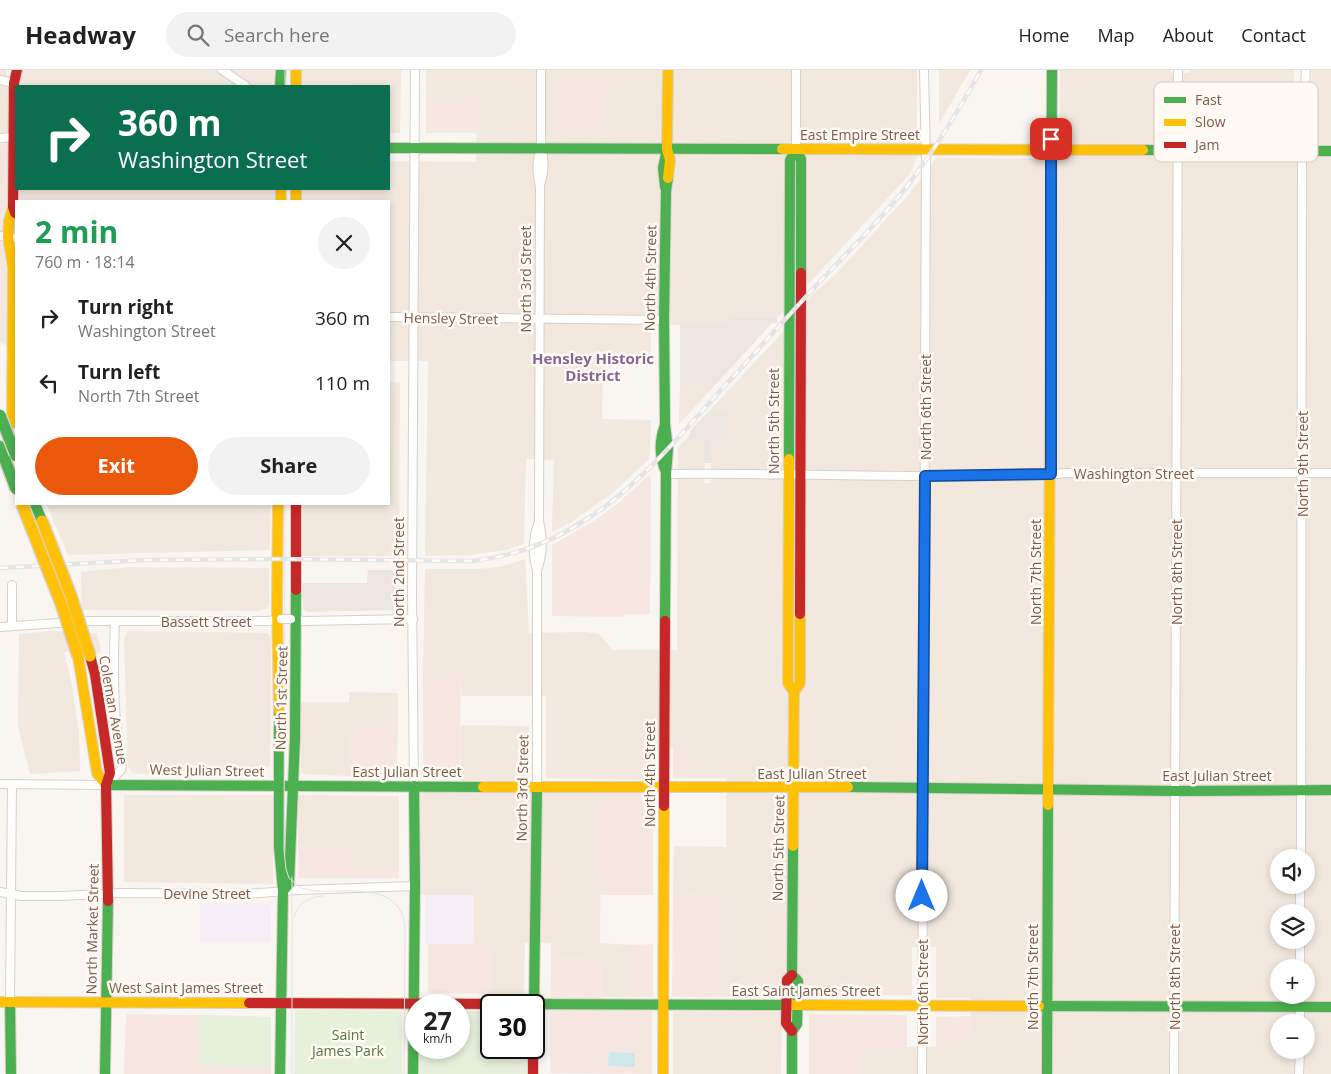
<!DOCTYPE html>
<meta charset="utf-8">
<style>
:root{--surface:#fff;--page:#f2f2f2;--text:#222;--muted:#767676;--line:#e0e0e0;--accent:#ea580c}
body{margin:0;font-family:"Open Sans",sans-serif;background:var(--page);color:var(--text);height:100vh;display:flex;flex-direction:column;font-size:19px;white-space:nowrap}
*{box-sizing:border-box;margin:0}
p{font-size:16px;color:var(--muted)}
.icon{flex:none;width:28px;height:28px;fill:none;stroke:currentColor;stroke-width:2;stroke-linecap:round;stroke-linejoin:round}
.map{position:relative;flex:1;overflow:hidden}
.sheet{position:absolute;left:15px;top:130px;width:375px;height:305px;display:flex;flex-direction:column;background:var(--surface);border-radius:0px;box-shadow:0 2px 8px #0003}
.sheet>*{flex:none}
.top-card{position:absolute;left:15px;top:15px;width:375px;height:105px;border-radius:0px;box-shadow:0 2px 8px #0003;background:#0b6e4f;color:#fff;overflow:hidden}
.buttons{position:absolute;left:1270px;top:779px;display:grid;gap:10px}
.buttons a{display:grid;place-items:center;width:45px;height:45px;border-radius:50%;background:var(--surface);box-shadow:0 2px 8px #0003;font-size:25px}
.speed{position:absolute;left:405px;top:924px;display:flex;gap:10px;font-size:25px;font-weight:700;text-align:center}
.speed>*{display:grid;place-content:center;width:65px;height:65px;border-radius:50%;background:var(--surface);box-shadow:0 2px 8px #0003;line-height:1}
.speed small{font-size:12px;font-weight:400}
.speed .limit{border:2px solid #111;border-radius:8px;background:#fff;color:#111}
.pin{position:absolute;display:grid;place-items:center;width:42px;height:42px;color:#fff;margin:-21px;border-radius:10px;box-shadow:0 2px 8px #0006}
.me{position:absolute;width:55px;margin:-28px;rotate:0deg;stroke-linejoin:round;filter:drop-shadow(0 0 4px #0008)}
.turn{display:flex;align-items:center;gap:18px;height:105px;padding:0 20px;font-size:22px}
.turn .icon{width:65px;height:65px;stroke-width:2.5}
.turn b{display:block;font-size:35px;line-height:42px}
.round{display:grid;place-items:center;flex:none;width:52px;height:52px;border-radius:26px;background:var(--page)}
.head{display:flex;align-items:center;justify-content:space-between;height:85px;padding:0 20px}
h1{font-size:30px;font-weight:700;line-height:38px;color:#1e9e55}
.cta{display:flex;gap:10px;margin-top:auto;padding:10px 20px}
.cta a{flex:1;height:58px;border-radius:30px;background:var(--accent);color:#fff;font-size:20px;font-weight:700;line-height:58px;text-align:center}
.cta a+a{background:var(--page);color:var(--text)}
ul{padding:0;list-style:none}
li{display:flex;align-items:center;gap:15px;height:65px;padding:0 20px}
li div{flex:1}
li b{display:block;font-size:19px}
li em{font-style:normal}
header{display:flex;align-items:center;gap:30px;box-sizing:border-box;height:70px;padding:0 25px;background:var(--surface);border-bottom:1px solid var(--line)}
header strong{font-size:24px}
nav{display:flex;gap:28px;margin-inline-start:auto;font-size:18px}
.search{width:350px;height:45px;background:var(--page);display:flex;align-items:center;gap:12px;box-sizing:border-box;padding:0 18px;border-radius:28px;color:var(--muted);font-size:19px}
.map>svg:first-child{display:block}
.residential{fill:#f2e8de;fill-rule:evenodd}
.commercial{fill:#f6e8e1}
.industrial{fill:#ede5e0}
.education{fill:#f6eef6}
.green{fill:#e7f0db}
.water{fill:#d0e8ea}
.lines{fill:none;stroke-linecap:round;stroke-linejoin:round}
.street-casing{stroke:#d7d1cb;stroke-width:10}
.fast-casing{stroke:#d9d2cb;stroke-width:12}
.slow-casing{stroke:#d9d2cb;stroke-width:12}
.jam-casing{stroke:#d9d2cb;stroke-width:12}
.street{stroke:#fefefd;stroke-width:8}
.fast{stroke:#4caf50;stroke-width:10}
.slow{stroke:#ffc107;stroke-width:10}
.jam{stroke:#c62828;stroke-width:10}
.tram{stroke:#e6e3e7;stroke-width:1}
.rail-casing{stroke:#e6e3e7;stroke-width:4.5}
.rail{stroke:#fffaf3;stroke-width:2.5;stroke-dasharray:8;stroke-linecap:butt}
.street-bridge-casing{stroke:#d7d1cb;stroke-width:10;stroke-linecap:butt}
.fast-bridge-casing{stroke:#dad1cc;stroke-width:14;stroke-linecap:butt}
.slow-bridge-casing{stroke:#dad1cc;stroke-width:14;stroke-linecap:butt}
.street-bridge{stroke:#fefefd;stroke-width:8}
.fast-bridge{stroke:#4caf50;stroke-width:11}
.slow-bridge{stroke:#ffc107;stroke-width:11}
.route-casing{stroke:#114b97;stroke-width:12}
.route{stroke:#1a73e8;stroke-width:9}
.labels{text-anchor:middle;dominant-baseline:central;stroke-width:5;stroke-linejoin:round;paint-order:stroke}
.street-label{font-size:14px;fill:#7a5c4d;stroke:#fffaf3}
.park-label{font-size:14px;fill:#537a41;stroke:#fffaf3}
.neighbourhood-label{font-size:15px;font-weight:bold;fill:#846695;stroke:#fffaf3}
.key{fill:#fffaf3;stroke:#d7cbc1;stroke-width:1}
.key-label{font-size:14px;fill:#7a5c4d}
</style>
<header>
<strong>Headway</strong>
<div class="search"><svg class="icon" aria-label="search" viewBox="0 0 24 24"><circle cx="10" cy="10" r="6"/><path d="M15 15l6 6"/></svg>Search here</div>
<nav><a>Home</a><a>Map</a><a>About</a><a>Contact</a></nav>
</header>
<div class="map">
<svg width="1331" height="1004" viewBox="0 0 1331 1004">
<rect width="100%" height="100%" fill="#f9f5f0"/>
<g class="residential">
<path d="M0,0H7V17H16V119H275V131H16V282L0,272Z"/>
<path d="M21,0H240L237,16H21Z"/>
<path d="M302,0H401L400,63H389V16H351V14H302Z"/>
<path d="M426,0H917V88L909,105L777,248H729L728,255H651V293H603L602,349L651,350L650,388L615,421L570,453L552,462L554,390L526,389L524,474L506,480L470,485L425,486L428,291H389V131H355V119H389V91L476,92L477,32H426Z"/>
<path d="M939,0H970L939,54Z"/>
<path d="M1060,0H1170L1171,3H1190V0H1294V18H1311L1312,0H1331V1004H858V977H936V972H970L971,928H936V877H912V925L725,927L726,826L673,825L674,776L726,777V708H691V678H655L654,710L546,708V626H462L461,608H423L425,499H479L500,497L525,489L529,563L584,562L599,564L613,580H677L678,377L689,366V369L705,370L704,413H711V369L728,344L707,343L785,260L812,225L835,205L910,123L936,88L1060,89ZM1279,788H1306V815H1279ZM1279,842H1306V870H1279ZM1279,898H1306V925H1279ZM1279,952H1306V980H1279Z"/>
<path d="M389,312H400L399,486H300L301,434H389Z"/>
<path d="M716,314L679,354L680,315Z"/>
<path d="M46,434H270V480L68,485Z"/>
<path d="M130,497L269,498V533L268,537L260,541L82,540L81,502Z"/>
<path d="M52,561L97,563L101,582H64L71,611L79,663L80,701L30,704L18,657L19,564Z"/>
<path d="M129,561L268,563L271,568L270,696L261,701L138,704L132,702L128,696L124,569L127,563Z"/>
<path d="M349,622L398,623V657H349L348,706L303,704L301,702L300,632H349Z"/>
<path d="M461,655L529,656V721L601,723L600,873L631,875V927H601L600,889L551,888V873H525L524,924H490L489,873H474V825H420V722H460Z"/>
<path d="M124,725H273V814L124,812Z"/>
<path d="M298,725L399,726V798H348V775H298Z"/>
<path d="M673,941H782L781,1004H673Z"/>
</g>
<g class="commercial">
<path d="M240,0H278V16H237Z"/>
<path d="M554,14L602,15V64H554Z"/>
<rect x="426" y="32" width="51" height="31"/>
<rect x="302" y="119" width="53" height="12"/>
<path d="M651,404L650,544H624L623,547L552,546V475L594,451L618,433Z"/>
<path d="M423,608H461L460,706H423Z"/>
<path d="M349,657H398L397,703L390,706H348Z"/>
<rect x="673" y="678" width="18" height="30"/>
<path d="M601,723H653V825H600Z"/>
<path d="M298,775H348V798H399V808H299Z"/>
<path d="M673,825L726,826L725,927H672Z"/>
<path d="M489,873L490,924L428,923V874Z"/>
<path d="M653,874V927H631V875Z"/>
<path d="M551,888L600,889L601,940L652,941V1004L550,1003Z"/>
<path d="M126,944L271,947V1004H124Z"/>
<path d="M809,944L907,945V977H858V1004H809Z"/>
<path d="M971,946L970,972H936V947Z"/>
</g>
<g class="industrial">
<path d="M729,248H777V253H772L716,314L680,315V255H728Z"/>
<path d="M707,343H728V369H711V393H704V370L689,369V366L691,360Z"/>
<path d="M368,500H398V534L395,540L307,542L303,538L302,513H367Z"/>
</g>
<g class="education">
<path d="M425,825H474V873L425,874Z"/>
<path d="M271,832L273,835L271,838V872H200V833L267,834Z"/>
</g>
<g class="green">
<path d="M295,940L402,941V1004H294Z"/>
<path d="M459,941H491V978H528V1004H417V978H459Z"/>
<path d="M199,945L271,947V998L200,994Z"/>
</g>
<path class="water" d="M609,982L635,983V997L608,996Z"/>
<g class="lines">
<g class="street-casing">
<g id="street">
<path d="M222,0L246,16"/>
<path d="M0,10L14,13"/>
<path d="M0,68L14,67"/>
<path d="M796,80V0"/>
<path d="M540,115C544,102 545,92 541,78V0"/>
<path d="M0,166L16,168"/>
<path d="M389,247L664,250"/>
<path d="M666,404C760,403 854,406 947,406C986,406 1026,408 1065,403H1331"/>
<path d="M537,501C543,483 543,469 539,451L540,117C537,103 536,92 541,78"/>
<path d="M292,549L304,551L413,549"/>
<path d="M12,556V515"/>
<path d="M0,557L88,551H268L281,549"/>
<path d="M0,714L106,715L121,700L122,696C113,647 113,600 115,551"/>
<path d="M414,716L412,527L415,0"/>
<path d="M537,717V501C532,482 533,468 539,451"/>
<path d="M1301,788L1302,92L1303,42L1306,0"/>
<path d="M0,822L21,826H61L121,823L247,824L298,820L415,816"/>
<path d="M1300,842V815"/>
<path d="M1300,898V870"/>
<path d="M10,932L12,714"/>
<path d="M1300,952V925"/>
<path d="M922,1004L926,90L924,0"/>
<path d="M1174,1004L1178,0"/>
<path d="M1299,1004L1300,980"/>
</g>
</g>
<g class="fast-casing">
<g id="fast">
<path d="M280,16L281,0"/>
<path d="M389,78L782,79"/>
<path d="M796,80L801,89V203"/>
<path d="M1143,80L1331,81"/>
<path d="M665,117L663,98L667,79"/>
<path d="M1050,330L1052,0"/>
<path d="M665,355C659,371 659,386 666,402"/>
<path d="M0,376L5,390"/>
<path d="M789,389L790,90L796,80"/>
<path d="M35,434L42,451"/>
<path d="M665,551L666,404L668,379L665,355L664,250L666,121L668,108"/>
<path d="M279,641V777L283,821L280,1004"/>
<path d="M106,715L483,717"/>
<path d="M848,717L1175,721L1331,720"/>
<path d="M283,821L289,814L295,668L296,520"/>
<path d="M10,932L11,1004"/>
<path d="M517,934L792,935"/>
<path d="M534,935L537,717"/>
<path d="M1039,936L1331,937"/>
<path d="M105,1004L108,831"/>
<path d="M413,1004L415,816L414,716"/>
<path d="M792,1004V961L797,954L798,911L792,905L793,776"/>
<path d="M1047,1004L1048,735"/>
</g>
</g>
<g class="slow-casing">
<g id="slow">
<path d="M296,0V16"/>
<path d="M782,79L1143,80"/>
<path d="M668,108L670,90L667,79L668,0"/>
<path d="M281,119V131"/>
<path d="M296,119V131"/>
<path d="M0,358L6,357L12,353L13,197L8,167L9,151L13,137"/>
<path d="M789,389L788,613L794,622"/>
<path d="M278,434L277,535L279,641"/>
<path d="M78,586L97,703L106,715"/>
<path d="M483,717H848"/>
<path d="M1048,735L1050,330"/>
<path d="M793,776L794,622L800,613V544"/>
<path d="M0,932L249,933"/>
<path d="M792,935L1039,936"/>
<path d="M663,1004L664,736"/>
</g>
</g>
<g class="jam-casing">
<g id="jam">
<path d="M15,143L13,137L14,13L17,0"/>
<path d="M296,520V434"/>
<path d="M800,544L801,203"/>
<path d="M90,586L95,604L110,703L106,715L108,831"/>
<path d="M664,736L665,551"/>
<path d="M792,905L787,910L786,953L792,961"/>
<path d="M249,933L517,934"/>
<path d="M533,978V1004"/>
</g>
</g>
<use href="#street" class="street"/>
<use href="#fast" class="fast"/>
<use href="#slow" class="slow"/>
<use href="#jam" class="jam"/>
<g class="tram">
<path d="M285,16V0"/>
<path d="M286,119L287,131"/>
<path d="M285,434L284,781L286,799L289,808L301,818L314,821C347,823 403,810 405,860L404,1004"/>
<path d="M294,848C298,832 309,827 323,826"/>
<path d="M292,1004V807"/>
</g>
<g class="rail-casing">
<path id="rail" d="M0,498L146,490L276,489L471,491C513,487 552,472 587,449C644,413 687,356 733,307C764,273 795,238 827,204C855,175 884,146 908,115C936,78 959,40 981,0"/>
</g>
<use href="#rail" class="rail"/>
<g class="street-bridge-casing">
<path id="street-bridge" d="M281,549H291"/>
</g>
<g class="fast-bridge-casing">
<g id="fast-bridge">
<path d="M0,345L16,386"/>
<path d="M5,390L16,419"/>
</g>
</g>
<g class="slow-bridge-casing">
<g id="slow-bridge">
<path d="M22,434L62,536L78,586"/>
<path d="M42,451L71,526L90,586"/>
</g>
</g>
<use href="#street-bridge" class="street-bridge"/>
<use href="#fast-bridge" class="fast-bridge"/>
<use href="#slow-bridge" class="slow-bridge"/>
</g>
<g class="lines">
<g class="route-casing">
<path id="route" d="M922,826L925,406L1051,404V69"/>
</g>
<use href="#route" class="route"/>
</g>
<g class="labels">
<g class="street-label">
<text x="860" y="64">East Empire Street</text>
<text transform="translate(650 208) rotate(-89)">North 4th Street</text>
<text transform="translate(525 209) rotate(-90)">North 3rd Street</text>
<text transform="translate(451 248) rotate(1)">Hensley Street</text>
<text transform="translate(925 337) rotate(-90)">North 6th Street</text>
<text transform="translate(773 351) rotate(-90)">North 5th Street</text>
<text transform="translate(1302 394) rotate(-90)">North 9th Street</text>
<text x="1134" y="403">Washington Street</text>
<text transform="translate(398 502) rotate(-90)">North 2nd Street</text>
<text transform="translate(1035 502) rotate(-90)">North 7th Street</text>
<text transform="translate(1176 502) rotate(-90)">North 8th Street</text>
<text x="206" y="551">Bassett Street</text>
<text transform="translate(281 628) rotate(-89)">North 1st Street</text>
<text transform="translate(114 640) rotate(80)">Coleman Avenue</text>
<text transform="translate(207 700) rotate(1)">West Julian Street</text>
<text x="407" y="701">East Julian Street</text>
<text x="812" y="703">East Julian Street</text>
<text transform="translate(649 704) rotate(-90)">North 4th Street</text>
<text x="1217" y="705">East Julian Street</text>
<text transform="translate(522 718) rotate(-89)">North 3rd Street</text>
<text transform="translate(778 778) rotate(-89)">North 5th Street</text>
<text x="207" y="823">Devine Street</text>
<text transform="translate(92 859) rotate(-89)">North Market Street</text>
<text transform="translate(1032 907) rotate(-90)">North 7th Street</text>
<text transform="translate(1174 907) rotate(-90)">North 8th Street</text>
<text x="186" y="917">West Saint James Street</text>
<text x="806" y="920">East Saint James Street</text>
<text transform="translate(922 922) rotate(-90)">North 6th Street</text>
</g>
<g class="park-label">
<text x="348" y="964">Saint<tspan x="348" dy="16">James Park</tspan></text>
</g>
<g class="neighbourhood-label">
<text x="593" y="288">Hensley Historic<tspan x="593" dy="17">District</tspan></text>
</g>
</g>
<rect x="1154" y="12" width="164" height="80" rx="8" class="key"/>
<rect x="1164" y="27" width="22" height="6" fill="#4caf50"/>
<rect x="1164" y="49" width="22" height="7" fill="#ffc107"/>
<rect x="1164" y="72" width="22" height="6" fill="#c62828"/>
<g class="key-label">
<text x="1195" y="35">Fast</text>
<text x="1195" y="57">Slow</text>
<text x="1195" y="80">Jam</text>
</g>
</svg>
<div class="buttons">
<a><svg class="icon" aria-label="sound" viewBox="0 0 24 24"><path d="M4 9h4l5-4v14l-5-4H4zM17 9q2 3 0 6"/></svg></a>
<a><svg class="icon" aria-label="layers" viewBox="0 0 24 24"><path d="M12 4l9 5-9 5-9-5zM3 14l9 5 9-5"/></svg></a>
<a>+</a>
<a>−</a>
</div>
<div class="speed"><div>27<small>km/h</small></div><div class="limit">30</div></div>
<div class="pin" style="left:1051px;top:69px;background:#d93025"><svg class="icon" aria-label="arrive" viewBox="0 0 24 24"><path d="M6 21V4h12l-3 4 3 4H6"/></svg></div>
<svg class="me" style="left:922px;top:826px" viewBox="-20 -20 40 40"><circle r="19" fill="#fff"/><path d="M0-13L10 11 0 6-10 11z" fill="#1a73e8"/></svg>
<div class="top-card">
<div class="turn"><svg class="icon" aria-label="right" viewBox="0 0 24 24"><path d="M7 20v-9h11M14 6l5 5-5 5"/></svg><div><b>360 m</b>Washington Street</div></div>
</div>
<section class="sheet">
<div class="head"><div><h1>2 min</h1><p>760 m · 18:14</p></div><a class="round"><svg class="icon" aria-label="close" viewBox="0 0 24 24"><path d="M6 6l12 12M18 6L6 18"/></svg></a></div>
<ul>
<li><svg class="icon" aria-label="right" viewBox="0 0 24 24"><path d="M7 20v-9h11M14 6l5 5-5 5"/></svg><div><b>Turn right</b><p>Washington Street</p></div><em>360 m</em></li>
<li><svg class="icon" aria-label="left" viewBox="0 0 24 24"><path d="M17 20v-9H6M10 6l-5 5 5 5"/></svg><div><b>Turn left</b><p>North 7th Street</p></div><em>110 m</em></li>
</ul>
<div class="cta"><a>Exit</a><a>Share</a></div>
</section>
</div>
